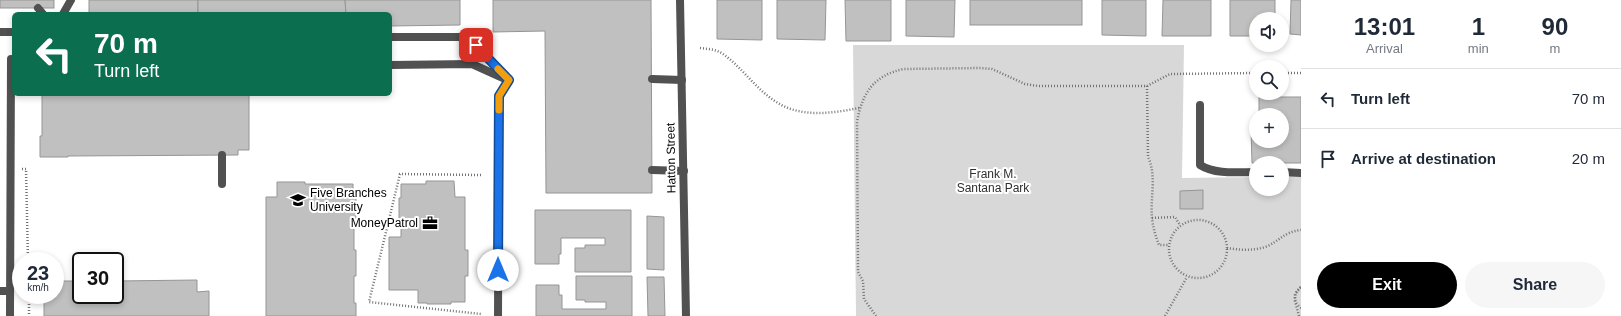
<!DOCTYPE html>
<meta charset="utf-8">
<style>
:root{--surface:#fff;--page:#f6f6f7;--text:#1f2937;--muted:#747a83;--line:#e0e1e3;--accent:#000}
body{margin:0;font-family:Arial,sans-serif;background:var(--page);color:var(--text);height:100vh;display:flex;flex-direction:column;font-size:15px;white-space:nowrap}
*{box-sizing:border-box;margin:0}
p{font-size:13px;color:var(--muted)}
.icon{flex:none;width:22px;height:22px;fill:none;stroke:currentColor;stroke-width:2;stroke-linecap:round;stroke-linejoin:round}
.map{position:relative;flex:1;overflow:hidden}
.sheet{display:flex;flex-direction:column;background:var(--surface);width:320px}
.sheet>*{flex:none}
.top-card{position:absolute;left:12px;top:12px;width:380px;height:84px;border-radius:6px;box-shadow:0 2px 6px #0003;background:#0b6e4f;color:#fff;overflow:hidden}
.fabs{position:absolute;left:1249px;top:12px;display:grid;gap:8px}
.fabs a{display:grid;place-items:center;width:40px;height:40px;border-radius:50%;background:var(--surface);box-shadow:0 2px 6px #0003;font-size:20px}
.speed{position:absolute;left:12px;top:252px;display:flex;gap:8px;font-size:20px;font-weight:700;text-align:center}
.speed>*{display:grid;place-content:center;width:52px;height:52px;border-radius:50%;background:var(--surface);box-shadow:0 2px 6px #0003;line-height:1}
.speed small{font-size:10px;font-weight:400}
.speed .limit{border:2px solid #111;border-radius:6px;background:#fff;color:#111}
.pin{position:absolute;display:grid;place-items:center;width:34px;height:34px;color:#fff;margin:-17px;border-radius:8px;box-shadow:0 2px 6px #0006}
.me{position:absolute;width:44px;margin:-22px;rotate:0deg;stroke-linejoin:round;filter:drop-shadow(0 0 3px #0008)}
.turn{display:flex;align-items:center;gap:14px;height:84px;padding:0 16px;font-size:18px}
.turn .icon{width:52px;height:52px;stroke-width:2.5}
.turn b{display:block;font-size:28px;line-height:34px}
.eta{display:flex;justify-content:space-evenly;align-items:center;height:68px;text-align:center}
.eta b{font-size:24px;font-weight:600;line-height:28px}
.cta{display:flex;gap:8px;margin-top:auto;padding:8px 16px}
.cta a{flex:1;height:46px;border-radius:24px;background:var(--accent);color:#fff;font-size:16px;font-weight:600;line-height:46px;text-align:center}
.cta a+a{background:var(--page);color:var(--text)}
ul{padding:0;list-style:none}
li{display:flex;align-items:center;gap:12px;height:60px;padding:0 16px;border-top:1px solid var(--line)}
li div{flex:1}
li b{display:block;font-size:15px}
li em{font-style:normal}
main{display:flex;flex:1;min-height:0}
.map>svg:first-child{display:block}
.green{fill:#d8d8d8}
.building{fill:#c0c0c0;stroke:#959595}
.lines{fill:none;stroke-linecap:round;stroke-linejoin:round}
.path{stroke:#737373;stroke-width:2.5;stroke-dasharray:1 2;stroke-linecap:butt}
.service{stroke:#515151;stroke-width:8}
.minor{stroke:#515151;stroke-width:8}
.path-bridge{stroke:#737373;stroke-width:2.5;stroke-dasharray:1 2;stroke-linecap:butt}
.route-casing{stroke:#114b97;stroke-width:10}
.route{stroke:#1a73e8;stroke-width:7}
.slow{stroke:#f59e0b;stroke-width:7}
.labels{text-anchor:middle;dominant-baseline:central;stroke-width:4;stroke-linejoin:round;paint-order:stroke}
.street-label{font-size:12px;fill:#000;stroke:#fff}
.park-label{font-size:12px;fill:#2f2f2f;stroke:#fff}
.poi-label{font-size:12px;fill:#000;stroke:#fff;text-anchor:start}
</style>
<main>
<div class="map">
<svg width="1301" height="316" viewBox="0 0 1301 316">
<rect width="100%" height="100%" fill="#fff"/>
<path class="green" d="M853,45H1184L1182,178L1256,177V189H1282V176H1301V316H856Z"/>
<g class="building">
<rect x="0" y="0" width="54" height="8"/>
<rect x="89" y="0" width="109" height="14"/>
<path d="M198,0H345L346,14H198Z"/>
<path d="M345,0H460V25L390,26V14H346Z"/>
<path d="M493,0H651L652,193H546L545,31L493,32Z"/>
<path d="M717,0H762V40L717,39Z"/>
<path d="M777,0H826L825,40L777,39Z"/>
<path d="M845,0H891V41H846Z"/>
<path d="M906,0H955L954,37L906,36Z"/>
<rect x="970" y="0" width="112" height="25"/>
<path d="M1102,0H1146V36L1102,35Z"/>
<path d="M1163,0H1211V36H1162Z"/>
<path d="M1230,0H1275V19H1256V36H1230Z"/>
<path d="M1291,0H1301V35L1290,34Z"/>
<path d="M42,94H249V150H238V155L68,156V157H40V136H42Z"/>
<path d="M1259,97H1301V163H1252L1251,129H1256V141H1282V115H1259Z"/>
<path d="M426,181H454L455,197H465V250H468V276H465V302H451V304H427V303H418V290H389V237H401V223H399V198H401V184H426Z"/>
<path d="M277,182H305V184H353V198H356V224H354V250H356V276H354V303H356V316H266V197H277Z"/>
<path d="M1203,190V209H1180V191Z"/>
<path d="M535,210H631V272H575V248H585V245H605V238H561V254H559V264H535Z"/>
<path d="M647,216L664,217V270L647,269Z"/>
<path d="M576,276H632V316H536V285H559V295H562V309H606V302H585V300H576Z"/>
<path d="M647,277H664L665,316H648Z"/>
<path d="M197,280V292L209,291V316H44V295H55V281H81V295H115V281Z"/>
</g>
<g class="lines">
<g class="path">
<path d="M700,48C708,49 716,49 723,54C743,68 756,90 778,103C802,118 834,113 859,108"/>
<path d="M1282,73H1301"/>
<path d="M1147,86L1170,74L1256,73"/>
<path d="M22,169H26L28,261"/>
<path d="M481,175L400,174L369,302L481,314"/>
<path d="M1152,218L1175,217L1180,225"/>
<circle cx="1198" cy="249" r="29"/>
<path d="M1227,248C1239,250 1253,251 1265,247C1279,242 1283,232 1301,230"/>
<path d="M29,295V316"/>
<path d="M876,316L864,299L863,281L858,272L857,122C862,93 874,75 904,69L981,68L992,69L1025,84L1038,86H1147L1148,157C1157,176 1150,198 1152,218C1153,228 1156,237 1159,245H1168"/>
<path d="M1165,316L1187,277"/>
<path d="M1299,316L1295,301V294L1301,287"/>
</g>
<g class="service">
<path d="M38,8L43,14"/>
<path d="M63,14L71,0"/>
<path d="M0,32H14"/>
<path d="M390,37H470L482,52L509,80"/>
<path d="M390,65L472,64L503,78"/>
<path d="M652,79L682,80"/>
<path d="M1200,105V165C1216,175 1238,172 1256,172"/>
<path d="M222,155V184"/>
<path d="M652,170L684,171"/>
<path d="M1282,172L1301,173"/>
<path d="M0,291H10"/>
<path d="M10,316L11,59"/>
</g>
<g class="minor">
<path d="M680,0L686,316"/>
<path d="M498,316L499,96L509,80"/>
</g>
<path class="path-bridge" d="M1301,287C1294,293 1292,301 1301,308"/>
</g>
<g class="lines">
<g class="route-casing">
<path id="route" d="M476,45L482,52L509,80L499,96L498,270"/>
</g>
<use href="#route" class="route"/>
<path class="slow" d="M498,69L509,80L499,96V110"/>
</g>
<defs>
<g id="university-bare" transform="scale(1.2)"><path d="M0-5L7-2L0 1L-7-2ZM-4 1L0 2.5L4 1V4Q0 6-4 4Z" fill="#000" stroke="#fff" stroke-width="2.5" paint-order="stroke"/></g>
<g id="office-bare" transform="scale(1.2)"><path d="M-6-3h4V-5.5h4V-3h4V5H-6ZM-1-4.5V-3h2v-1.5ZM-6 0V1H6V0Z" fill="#000" stroke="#fff" stroke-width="2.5" paint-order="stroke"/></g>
</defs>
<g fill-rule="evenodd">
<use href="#university-bare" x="298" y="200"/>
<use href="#office-bare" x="430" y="223"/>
</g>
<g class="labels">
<g class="street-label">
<text transform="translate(671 158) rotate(-91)">Hatton Street</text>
</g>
<g class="park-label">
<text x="993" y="174">Frank M.<tspan x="993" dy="14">Santana Park</tspan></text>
</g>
<g class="poi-label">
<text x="310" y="193">Five Branches<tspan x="310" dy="14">University</tspan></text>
<text x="418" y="223" text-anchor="end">MoneyPatrol</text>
</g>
</g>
</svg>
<div class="fabs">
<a><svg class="icon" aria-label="sound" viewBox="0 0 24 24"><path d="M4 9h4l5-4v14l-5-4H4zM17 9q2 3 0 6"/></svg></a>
<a><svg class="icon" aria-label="search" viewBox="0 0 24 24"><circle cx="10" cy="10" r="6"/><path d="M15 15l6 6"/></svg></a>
<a>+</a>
<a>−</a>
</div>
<div class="speed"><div>23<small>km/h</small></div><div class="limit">30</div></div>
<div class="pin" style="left:476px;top:45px;background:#d93025"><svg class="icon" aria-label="arrive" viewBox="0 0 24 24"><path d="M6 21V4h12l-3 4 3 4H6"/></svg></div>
<svg class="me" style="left:498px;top:270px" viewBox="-20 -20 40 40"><circle r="19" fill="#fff"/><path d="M0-13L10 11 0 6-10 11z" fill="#1a73e8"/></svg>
<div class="top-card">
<div class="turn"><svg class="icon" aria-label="left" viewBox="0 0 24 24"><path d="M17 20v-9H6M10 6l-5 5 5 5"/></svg><div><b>70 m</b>Turn left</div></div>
</div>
</div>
<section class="sheet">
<div class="eta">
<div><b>13:01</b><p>Arrival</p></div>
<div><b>1</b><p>min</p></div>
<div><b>90</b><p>m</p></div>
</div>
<ul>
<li><svg class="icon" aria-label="left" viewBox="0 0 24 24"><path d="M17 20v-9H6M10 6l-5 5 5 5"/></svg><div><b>Turn left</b></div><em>70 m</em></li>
<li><svg class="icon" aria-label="arrive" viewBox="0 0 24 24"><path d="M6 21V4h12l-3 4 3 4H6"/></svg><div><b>Arrive at destination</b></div><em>20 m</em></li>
</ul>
<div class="cta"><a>Exit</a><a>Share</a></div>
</section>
</main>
